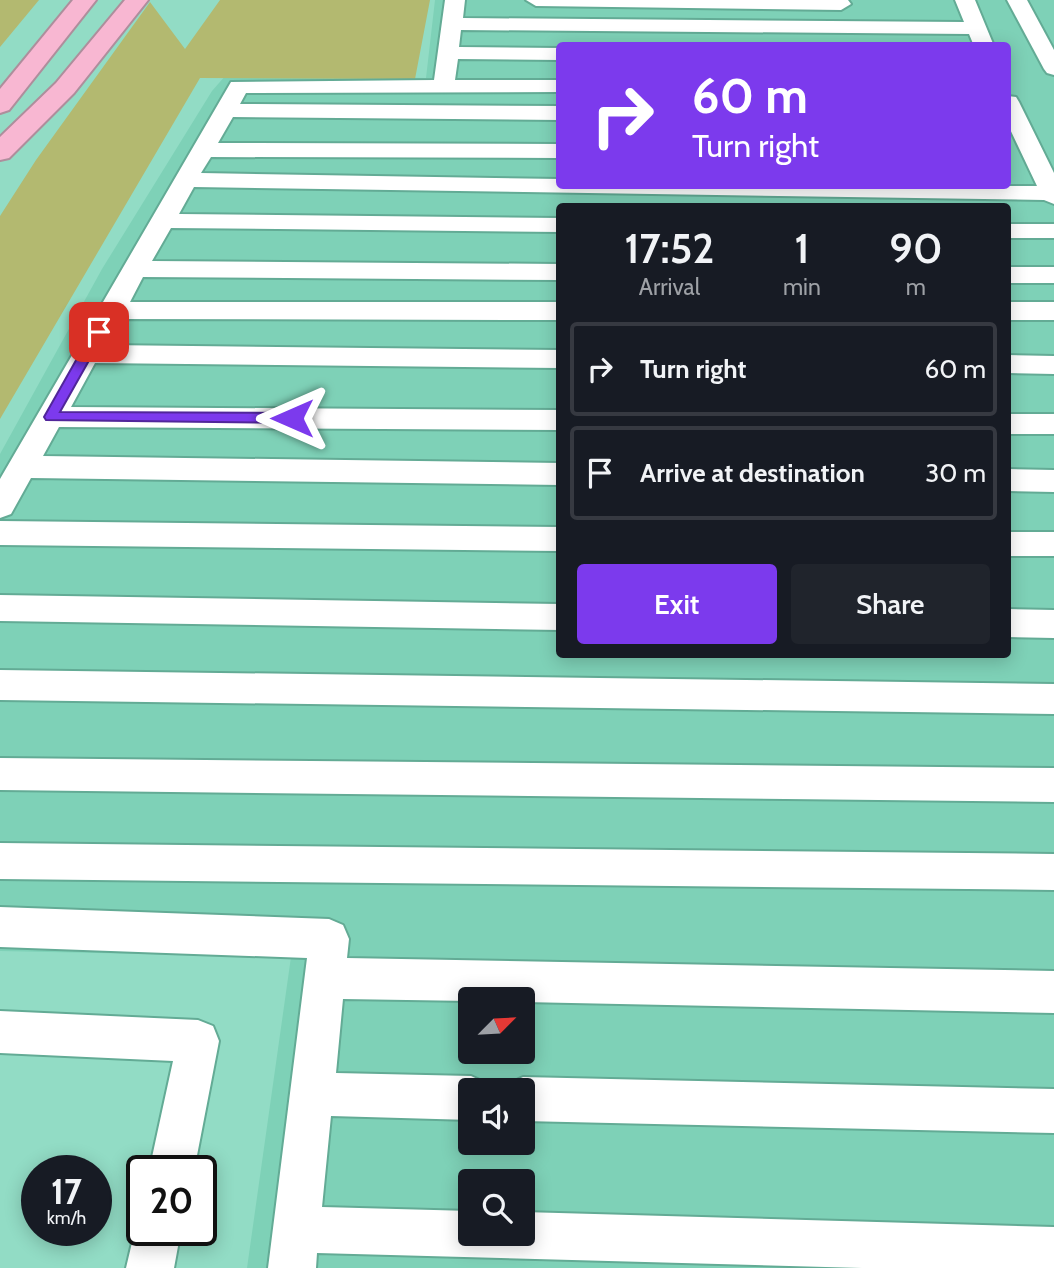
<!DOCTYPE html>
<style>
:root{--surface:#171b24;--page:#20242c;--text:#f1f3f6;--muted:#9ea1a6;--line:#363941;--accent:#7c3aed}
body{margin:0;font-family:Cabin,sans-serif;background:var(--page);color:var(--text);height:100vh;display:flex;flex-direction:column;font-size:26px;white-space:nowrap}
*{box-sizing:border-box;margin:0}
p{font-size:23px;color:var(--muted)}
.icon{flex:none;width:38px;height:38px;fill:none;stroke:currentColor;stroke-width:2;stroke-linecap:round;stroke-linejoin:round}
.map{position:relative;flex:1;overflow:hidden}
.details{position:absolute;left:556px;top:203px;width:455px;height:455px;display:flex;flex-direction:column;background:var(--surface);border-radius:7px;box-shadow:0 4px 18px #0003}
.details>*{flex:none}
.top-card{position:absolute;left:556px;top:42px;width:455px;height:147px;border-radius:7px;box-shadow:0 4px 18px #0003;background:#7c3aed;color:#fff;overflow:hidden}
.needle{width:46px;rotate:66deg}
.fabs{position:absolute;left:458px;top:987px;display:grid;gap:14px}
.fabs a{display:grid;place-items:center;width:77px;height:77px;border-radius:7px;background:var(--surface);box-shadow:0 4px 18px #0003;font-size:35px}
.speed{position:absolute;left:21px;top:1155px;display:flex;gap:14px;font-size:35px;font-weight:700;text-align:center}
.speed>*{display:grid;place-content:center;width:91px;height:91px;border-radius:50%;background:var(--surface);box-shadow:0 4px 18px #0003;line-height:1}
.speed small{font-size:18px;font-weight:400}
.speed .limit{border:4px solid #111;border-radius:10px;background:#fff;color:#111}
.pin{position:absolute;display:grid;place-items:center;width:60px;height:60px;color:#fff;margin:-30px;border-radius:14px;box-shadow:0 4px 10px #0006}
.me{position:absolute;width:77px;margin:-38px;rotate:270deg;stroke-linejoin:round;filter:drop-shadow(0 0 5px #0008)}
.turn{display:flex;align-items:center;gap:24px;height:147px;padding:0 21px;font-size:32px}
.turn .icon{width:91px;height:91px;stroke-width:2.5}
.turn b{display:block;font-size:49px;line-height:60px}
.eta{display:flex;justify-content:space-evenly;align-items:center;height:119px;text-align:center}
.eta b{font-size:42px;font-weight:600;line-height:49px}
.action{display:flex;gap:14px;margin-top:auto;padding:14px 21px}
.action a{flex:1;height:80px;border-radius:7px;background:var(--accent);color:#fff;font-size:28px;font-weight:600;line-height:80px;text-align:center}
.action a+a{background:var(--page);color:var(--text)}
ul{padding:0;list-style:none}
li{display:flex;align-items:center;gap:21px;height:94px;margin:0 14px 10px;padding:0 7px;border:4px solid var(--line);border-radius:7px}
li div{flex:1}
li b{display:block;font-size:26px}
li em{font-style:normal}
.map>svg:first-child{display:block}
.built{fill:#7ed1b7;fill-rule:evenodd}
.green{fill:#b3b970}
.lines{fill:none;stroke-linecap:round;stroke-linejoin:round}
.minor-casing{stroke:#63ab95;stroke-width:4}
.highway-casing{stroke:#ae8e9c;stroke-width:4}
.minor{fill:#fff;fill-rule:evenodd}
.highway{fill:#f8b7d2;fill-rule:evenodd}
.route{fill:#7c3aed;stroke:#51269a;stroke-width:2}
</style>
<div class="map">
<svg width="1054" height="1268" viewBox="0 0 1054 1268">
<rect width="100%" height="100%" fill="#92dcc5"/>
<path class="built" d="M435,0H1054V1268H247L291,957L0,951V454L102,269L212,91L226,75L426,78ZM560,46H1008V186H560ZM560,206H1008V654H560ZM471,999H523V1052H471ZM471,1090H523V1143H471ZM471,1181H523V1234H471Z"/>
<g class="green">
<path d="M0,0H39L0,47Z"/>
<path d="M220,0H430L415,79L200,78L0,419V216L36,160L150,2L185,49Z"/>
</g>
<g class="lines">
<g class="minor-casing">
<g id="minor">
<path d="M445,0H465L463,18L964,22L955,0H975L994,46H974L969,34L461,30L459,47L560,48V60L458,59L455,80H560V92L246,93L240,104L560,106V120L233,117L218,143L560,144V158L211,157L201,173L560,179V186H1037L1008,125V96L1016,97L1019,102L1054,173V204L1044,200L194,187L179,214L560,218V232L171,228L152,261L560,264V280L143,277L130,302H560V320L120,319L105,345L560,350V368L95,363L71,407L560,410V430L59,427L43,456L560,463V485L31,478L11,514L0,518V479L231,82L434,80Z"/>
<path d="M526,0H848L851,4L841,10L536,6Z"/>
<path d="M1007,0H1027L1054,50V75L1047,73L1044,69Z"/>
<rect x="1008" y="224" width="46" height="14"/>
<rect x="1008" y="267" width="46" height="16"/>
<rect x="1008" y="302" width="46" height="18"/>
<path d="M1008,355L1054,356V374L1008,373Z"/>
<rect x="1008" y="414" width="46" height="20"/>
<path d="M1008,469L1054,470V492L1008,491Z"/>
<path d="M0,521L560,527V551L0,545Z"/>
<rect x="1008" y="532" width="46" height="24"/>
<path d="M0,595L560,604V630L0,621Z"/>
<path d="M1008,609L1054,610V638L1008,637Z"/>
<path d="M0,670L1054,684V714L0,700Z"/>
<path d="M0,758L1054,768V802L0,790Z"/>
<path d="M0,843L1054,854V890L0,879Z"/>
<path d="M0,907L329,919L343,925L349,939L347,958L1054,971V1013L523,1002V999L471,1001L343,999L336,1073L471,1076L486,1083L490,1090H471V1120L331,1116L322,1207L471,1211V1234H523V1212L1054,1227V1268H862L317,1253L316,1268H268L307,958L0,947Z"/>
<path d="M0,1011L198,1020L213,1026L219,1041L194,1171H149L173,1061L0,1053Z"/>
<path d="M523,1077L1054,1089V1133L523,1121V1090H505L508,1084Z"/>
<path d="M142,1214V1230H181L174,1268H126L135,1230Z"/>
</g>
</g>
<g class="highway-casing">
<g id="highway">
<path d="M73,0H96L9,110L0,113V89Z"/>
<path d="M125,0H148L74,93L9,158L0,160V137L56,83Z"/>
</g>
</g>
<use href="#minor" class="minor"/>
<use href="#highway" class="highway"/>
</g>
<path class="route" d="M99,328L105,332L60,412L292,413L299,418L292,423L46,420L44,417L92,332Z"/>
</svg>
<div class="fabs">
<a><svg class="needle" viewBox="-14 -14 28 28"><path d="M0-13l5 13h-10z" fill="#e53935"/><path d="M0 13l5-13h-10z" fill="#9ea1a6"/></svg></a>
<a><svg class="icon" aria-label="sound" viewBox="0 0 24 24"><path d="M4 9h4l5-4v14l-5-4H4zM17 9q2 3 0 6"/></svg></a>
<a><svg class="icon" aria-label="search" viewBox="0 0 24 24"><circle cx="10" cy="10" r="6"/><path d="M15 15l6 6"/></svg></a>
</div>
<div class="speed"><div>17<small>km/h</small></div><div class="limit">20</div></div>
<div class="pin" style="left:99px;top:332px;background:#d93025"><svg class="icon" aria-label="arrive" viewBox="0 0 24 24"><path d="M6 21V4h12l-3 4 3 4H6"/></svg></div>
<svg class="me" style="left:292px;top:418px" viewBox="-20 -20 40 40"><path d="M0-17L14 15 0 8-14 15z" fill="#7c3aed" stroke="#fff" stroke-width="4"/></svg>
<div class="top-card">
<div class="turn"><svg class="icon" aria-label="right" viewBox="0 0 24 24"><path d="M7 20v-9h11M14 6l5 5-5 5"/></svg><div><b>60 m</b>Turn right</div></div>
</div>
<section class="details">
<div class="eta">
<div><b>17:52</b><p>Arrival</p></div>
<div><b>1</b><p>min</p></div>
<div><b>90</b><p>m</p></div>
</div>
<ul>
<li><svg class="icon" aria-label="right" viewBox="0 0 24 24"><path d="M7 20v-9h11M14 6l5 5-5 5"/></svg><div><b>Turn right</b></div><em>60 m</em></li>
<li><svg class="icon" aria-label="arrive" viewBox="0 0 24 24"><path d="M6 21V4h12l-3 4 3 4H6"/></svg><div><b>Arrive at destination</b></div><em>30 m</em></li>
</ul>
<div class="action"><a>Exit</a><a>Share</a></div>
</section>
</div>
